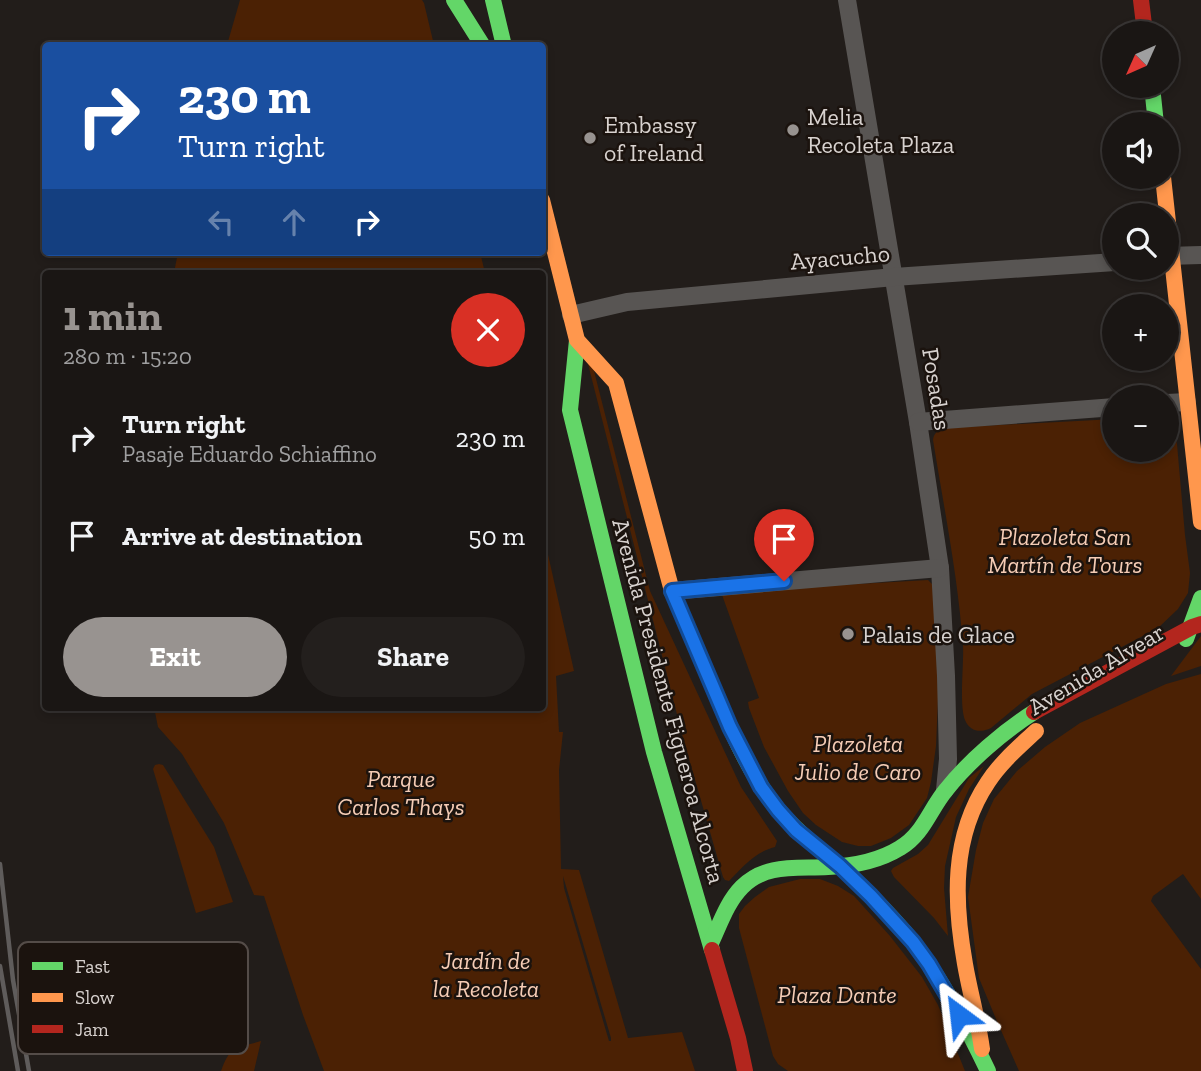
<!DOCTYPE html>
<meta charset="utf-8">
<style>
:root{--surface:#1a1614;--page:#231f1d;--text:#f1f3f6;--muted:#9f9fa0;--line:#383534;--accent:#989390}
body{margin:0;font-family:"Zilla Slab",serif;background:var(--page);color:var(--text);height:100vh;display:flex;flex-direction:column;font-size:26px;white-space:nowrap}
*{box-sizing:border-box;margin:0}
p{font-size:23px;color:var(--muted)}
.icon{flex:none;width:38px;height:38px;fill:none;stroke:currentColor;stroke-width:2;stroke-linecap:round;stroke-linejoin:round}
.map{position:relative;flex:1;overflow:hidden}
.side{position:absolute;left:42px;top:270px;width:504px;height:441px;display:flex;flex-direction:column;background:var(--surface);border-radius:7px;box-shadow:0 4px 10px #0003,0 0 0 2px var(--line)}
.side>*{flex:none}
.top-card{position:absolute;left:42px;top:42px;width:504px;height:214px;border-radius:7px;box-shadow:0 4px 10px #0003,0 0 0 2px var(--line);background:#1a4fa0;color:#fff;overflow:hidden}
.needle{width:46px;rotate:225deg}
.buttons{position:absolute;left:1102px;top:21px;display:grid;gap:14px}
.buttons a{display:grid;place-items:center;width:77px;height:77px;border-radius:50%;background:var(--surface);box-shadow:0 4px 10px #0003,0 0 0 2px var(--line);font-size:35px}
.pin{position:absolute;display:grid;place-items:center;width:60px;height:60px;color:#fff;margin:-72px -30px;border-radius:50% 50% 50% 0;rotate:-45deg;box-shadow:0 0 7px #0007}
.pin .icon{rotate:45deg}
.me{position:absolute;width:77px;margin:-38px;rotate:330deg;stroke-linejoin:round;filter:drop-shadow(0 0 5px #0008)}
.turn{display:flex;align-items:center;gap:24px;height:147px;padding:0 21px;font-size:32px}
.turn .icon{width:91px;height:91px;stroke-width:2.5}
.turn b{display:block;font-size:49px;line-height:60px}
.lanes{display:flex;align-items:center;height:66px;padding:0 21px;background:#0003;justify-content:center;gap:35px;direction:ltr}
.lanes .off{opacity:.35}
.round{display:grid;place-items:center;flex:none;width:74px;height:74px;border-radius:37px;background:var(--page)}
.summary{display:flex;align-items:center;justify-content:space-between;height:119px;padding:0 21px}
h1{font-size:42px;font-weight:700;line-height:52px;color:var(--accent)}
.button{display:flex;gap:14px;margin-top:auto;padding:14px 21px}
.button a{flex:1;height:80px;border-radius:42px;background:var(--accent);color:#fff;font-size:28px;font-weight:700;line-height:80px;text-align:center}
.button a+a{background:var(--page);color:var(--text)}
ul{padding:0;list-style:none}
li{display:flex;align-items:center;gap:21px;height:98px;padding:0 21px}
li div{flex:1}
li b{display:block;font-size:26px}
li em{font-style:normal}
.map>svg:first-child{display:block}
.green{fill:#4b2104;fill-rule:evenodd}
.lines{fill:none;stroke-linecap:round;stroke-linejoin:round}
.street{stroke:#585553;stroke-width:18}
.fast{stroke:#63d668;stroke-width:16}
.slow{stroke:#ff974d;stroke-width:16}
.jam{stroke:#b3261e;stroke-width:16}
.rail{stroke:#5f5c5b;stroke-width:4.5}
.route-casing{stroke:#114b97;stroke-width:18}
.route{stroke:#1a73e8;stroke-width:12}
.poi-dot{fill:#989390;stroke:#1b130e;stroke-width:2.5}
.labels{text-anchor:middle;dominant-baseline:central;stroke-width:5;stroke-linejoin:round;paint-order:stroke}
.poi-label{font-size:24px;fill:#d8d2cf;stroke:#1b130e;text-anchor:start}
.street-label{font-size:24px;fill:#d8d2cf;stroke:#1b130e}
.park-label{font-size:24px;font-style:italic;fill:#f5ccb5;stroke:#1b130e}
.key{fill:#1b130e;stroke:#544c48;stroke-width:2}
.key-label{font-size:19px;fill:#d8d2cf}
</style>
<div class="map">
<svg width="1201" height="1071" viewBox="0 0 1201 1071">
<rect width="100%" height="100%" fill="#221d1a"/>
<g class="green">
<path d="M240,0H422L424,3L434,45H227Z"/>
<path d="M178,252H480L485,273H174Z"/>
<path d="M592,363L650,591L741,787L777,841L775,847C755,852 743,867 729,881L725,880L723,877L683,738L588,364Z"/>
<path d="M1115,419V450H1167V424L1174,432L1177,444L1185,535L1190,573L1188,593L1178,609L1158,628L1032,694L991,728C981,733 970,732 965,720C959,706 964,664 963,646C958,577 944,508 933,440C934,433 937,431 944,428Z"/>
<path d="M543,532L574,671L556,676L559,732H563L559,770L561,869L579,870L628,1038L682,1032L695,1071H324L303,1015L264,896L254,895L224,823L182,754L158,727L154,707H542ZM563,876L611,1038V1041H609L564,888Z"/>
<path d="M928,580L933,585L939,674L936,746L931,782L927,798L909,825L891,838L871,846H858L842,842L816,825L803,813L788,791L764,747L749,708L748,702L759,698L721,592Z"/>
<path d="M1201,636V666L1171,676Z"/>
<path d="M1201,674V899L1183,874L1153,896L1151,901L1201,969V1071H1019L996,1019L979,978L968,897L976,850L983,823L994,799L1017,771L1045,747L1080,723L1166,684Z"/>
<path d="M159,764L163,765L214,847L233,902L196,913L153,769L155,765Z"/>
<path d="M984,766L969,789L956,817L945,866L944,888L948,936L934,918L894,877L891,871L893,868L918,854L928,845L969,778Z"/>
<path d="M800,879H820L838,886L854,896L890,936L922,977L938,1005L965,1071H788L778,1064L773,1056L739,928V914L745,906L755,897L769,887Z"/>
<path d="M261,1041L254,1071H221C230,1045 237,1048 261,1041Z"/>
</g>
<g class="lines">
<g class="street">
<path d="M847,0L918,422L940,568L946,676L948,759L945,790"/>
<path d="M1167,256L1201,255"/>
<path d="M571,315L627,302L894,277L1115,262"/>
<path d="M1167,403L1187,402"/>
<path d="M918,422L1115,407"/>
<path d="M672,591L940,568"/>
</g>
<g class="fast">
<path d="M454,0L483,46"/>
<path d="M493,0L504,46"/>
<path d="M1152,86L1156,124"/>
<path d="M577,340L570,410L654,752L712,950"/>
<path d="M1186,639L1201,598"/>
<path d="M700,657C722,707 742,765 777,808C795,831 818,847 839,866C850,875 860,885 870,895C885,910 900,926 913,942C943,981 967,1027 988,1071"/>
<path d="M711,943C720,924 727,902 742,887C766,863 797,869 828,867C852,866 879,861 900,848C923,835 930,809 946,790C969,761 1004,731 1034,712"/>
</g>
<g class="slow">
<path d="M1163,177L1201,522"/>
<path d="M542,200L577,340L616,383L672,591L700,657"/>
<path d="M982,1049C978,1020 970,993 965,964C954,902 951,837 988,782C1001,762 1019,747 1036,731"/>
</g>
<g class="jam">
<path d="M1141,0L1145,33"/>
<path d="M1034,712L1192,627L1201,624"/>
<path d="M712,950L738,1038L745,1071"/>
</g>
<g class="rail">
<path d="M0,864L13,980L29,1071"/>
<path d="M0,966L18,1071"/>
</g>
</g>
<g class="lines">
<g class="route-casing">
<path id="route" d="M784,581L672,591L730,727L761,787L778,810L796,830L840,866L871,896L913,942L929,964L959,1015"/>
</g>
<use href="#route" class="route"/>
</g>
<g class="poi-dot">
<circle cx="793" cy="130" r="7"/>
<circle cx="590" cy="138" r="7"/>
<circle cx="848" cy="634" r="7"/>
</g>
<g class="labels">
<g class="poi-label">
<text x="807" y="116">Melia<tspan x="807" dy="28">Recoleta Plaza</tspan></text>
<text x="604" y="124">Embassy<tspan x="604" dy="28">of Ireland</tspan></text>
<text x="862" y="634">Palais de Glace</text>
</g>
<g class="street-label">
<text transform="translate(840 257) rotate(-5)">Ayacucho</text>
<text transform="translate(937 389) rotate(81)">Posadas</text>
<text transform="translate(1096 669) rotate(-31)">Avenida Alvear</text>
<text transform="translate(669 701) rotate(75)">Avenida Presidente Figueroa Alcorta</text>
</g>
<g class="park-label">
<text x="1065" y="536">Plazoleta San<tspan x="1065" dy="28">Martín de Tours</tspan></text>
<text x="858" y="743">Plazoleta<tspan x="858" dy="28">Julio de Caro</tspan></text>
<text x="401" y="778">Parque<tspan x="401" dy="28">Carlos Thays</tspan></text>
<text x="486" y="960">Jardín de<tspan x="486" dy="28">la Recoleta</tspan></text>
<text x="837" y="994">Plaza Dante</text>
</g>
</g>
<rect x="18" y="942" width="230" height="112" rx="10" class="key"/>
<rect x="32" y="962" width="31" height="8" fill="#63d668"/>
<rect x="32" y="993" width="31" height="9" fill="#ff974d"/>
<rect x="32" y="1025" width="31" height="8" fill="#b3261e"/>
<g class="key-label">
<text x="75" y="973">Fast</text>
<text x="75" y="1004">Slow</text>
<text x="75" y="1036">Jam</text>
</g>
</svg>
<div class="buttons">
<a><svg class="needle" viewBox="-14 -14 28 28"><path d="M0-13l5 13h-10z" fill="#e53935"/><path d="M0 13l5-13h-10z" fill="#9f9fa0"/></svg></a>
<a><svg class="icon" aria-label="sound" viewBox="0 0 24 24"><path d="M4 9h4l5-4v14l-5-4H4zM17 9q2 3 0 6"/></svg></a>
<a><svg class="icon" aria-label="search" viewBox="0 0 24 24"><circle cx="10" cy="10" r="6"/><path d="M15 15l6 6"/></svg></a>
<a>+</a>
<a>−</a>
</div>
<div class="pin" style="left:784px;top:581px;background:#d93025"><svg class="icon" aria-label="arrive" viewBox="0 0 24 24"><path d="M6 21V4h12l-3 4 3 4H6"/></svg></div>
<svg class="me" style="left:959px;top:1015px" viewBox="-20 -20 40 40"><path d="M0-17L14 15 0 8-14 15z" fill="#1a73e8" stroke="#fff" stroke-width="4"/></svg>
<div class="top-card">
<div class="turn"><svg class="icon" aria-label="right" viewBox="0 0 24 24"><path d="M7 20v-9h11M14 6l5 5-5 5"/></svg><div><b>230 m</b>Turn right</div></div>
<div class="lanes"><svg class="icon off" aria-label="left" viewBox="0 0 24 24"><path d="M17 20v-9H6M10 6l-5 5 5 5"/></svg><svg class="icon off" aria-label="ahead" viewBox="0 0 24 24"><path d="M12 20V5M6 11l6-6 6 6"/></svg><svg class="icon" aria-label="right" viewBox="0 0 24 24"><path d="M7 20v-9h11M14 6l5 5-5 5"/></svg></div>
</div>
<section class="side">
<div class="summary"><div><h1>1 min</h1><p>280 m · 15:20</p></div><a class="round" style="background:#d93025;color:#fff"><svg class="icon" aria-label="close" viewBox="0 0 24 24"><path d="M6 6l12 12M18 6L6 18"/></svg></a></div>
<ul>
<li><svg class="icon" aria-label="right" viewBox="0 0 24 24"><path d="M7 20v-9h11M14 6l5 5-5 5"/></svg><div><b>Turn right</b><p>Pasaje Eduardo Schiaffino</p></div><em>230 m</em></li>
<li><svg class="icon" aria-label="arrive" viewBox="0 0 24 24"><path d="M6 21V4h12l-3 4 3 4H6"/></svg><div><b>Arrive at destination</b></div><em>50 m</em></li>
</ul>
<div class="button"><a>Exit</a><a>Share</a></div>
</section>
</div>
